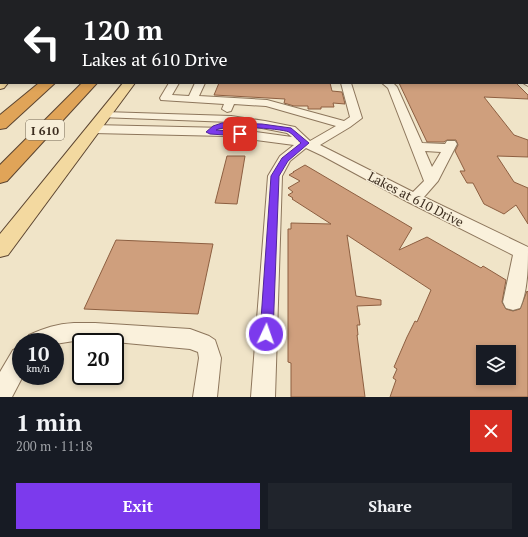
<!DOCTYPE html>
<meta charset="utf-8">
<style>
:root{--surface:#171b24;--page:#20242c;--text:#f1f3f6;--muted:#9ea1a6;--accent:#7c3aed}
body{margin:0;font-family:"PT Serif",serif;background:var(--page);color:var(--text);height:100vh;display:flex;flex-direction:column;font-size:15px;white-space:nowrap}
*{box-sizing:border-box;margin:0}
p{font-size:13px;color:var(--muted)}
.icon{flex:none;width:22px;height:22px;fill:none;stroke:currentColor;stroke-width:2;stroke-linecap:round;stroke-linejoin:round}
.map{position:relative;height:397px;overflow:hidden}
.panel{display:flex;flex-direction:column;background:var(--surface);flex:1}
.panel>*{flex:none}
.top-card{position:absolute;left:0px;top:0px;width:528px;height:84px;box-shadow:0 2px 6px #0003;background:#202124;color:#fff;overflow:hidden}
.controls{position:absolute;left:476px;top:345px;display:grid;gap:8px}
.controls a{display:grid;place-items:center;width:40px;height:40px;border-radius:0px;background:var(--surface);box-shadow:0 2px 6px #0003;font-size:20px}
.speed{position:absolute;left:12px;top:333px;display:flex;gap:8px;font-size:20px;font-weight:700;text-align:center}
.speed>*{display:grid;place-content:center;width:52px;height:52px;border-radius:50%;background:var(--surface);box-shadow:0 2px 6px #0003;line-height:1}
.speed small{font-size:10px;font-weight:400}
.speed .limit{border:2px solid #111;border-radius:6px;background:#fff;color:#111}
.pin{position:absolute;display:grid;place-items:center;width:34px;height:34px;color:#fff;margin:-17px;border-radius:8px;box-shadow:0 2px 6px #0006}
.me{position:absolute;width:44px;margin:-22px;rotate:3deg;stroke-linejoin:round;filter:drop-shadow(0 0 3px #0008)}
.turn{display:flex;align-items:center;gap:14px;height:84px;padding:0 16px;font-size:18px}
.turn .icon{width:52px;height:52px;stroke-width:2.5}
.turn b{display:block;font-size:28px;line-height:34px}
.round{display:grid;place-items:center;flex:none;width:42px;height:42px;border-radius:0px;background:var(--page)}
.overview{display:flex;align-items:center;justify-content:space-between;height:68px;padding:0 16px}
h1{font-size:24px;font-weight:700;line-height:30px}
.action{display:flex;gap:8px;margin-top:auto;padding:8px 16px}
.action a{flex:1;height:46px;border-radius:0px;background:var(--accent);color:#fff;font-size:16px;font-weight:700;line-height:46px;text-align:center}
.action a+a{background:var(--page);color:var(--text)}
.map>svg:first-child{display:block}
.building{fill:#cf9f7d;stroke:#8d5f41;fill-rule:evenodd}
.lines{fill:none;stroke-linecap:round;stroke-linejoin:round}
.minor-casing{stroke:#8d765c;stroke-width:2}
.major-casing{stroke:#5b4430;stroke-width:2}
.highway-casing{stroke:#5b4430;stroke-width:2}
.path{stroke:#8d765c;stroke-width:1;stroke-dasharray:1.5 1;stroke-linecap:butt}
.minor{fill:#faf1dc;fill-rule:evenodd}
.major{fill:#f3d9a0;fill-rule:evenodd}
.highway{fill:#e0a458;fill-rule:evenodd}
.route{fill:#7c3aed;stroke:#51269a}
.labels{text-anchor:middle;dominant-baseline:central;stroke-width:3;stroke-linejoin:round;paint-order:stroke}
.shield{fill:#f7eed8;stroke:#756857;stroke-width:1}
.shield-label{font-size:12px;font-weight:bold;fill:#3d2e20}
.street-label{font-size:13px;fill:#3d2e20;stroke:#f7eed8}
</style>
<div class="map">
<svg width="528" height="397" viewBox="0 0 528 397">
<rect width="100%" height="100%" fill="#f0e4c8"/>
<g class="building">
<path d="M219,83H330L332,91L342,92L345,104L333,103L334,107H321V109H308V106H294L284,103L285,99L214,95Z"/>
<path d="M399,83H516L528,95V99L484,97L514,135L528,140V157L497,156L514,182L528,188V224L516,205L504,214L484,204L473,183H467L460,171H465L455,151L458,145L456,140H447L444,142H427Z"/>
<path d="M227,156H245L237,204L215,203Z"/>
<path d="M305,165L412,228L399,250L427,237L481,268L483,266L506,280L502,302L506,309L513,311L520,309L527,291L528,292V397H390L396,380L393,378L397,369L394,367L407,337L415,321L417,322L431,290L347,235L356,296L381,300V305L357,306L360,325H357L358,335H357L365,397H291V363L288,362V229H291V223L331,224L292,199L293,198L288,195L293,192L288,188L300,181L289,175L294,172H293ZM483,352H509V378H483Z"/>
<path d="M116,240L213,244L198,314L84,309Z"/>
</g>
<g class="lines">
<g class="minor-casing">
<g id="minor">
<rect x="262" y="0" width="6" height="1"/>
<path d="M456,0H463L464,1H457Z"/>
<path d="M490,0H496L497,1H491Z"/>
<rect x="527" y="20" width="1" height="5"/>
<rect x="0" y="24" width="1" height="4"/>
<rect x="0" y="36" width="1" height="4"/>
<rect x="0" y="49" width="1" height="4"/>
<path d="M527,79H528V86L523,83H527Z"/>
<path d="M169,83H179L172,95L189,96L195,83H205L199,96L267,100L344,121L350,117L341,83H351L362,118L350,127L320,145L413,192L424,181L388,88L382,83H393L397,87L422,143L445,144L447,141H455L457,144L438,181L424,197L528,247C528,267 528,290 520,308L513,310L506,308L503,302L513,255L408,202L323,156L306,148L290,161L282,176L275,397H251L268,176L280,156L294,145L226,136L93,133L89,131L87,129L89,127L93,125L226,128L292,137L287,133L231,122L100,117L98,115L104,112L231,116L265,121L295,127L310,141L336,126L266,106L234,104L231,111L227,112L222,109L224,104L161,100L160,98ZM425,151L441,152L432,167Z"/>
<path d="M74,323H95L190,329L209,336L215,340L221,358L217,397H193L199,358L198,352L190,349L115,342L74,341L55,344V342H26L29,335C45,328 56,324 74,323Z"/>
<path d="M21,347V376H23L12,397H0V372L13,350Z"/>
</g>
</g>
<g class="major-casing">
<g id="major">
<path d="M111,0H119L110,1Z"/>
<path d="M188,0H196L187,1Z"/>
<path d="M0,80L1,83H8L4,88L0,89Z"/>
<path d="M123,83H135L8,255L0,257V234Z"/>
</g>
</g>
<g class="highway-casing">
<g id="highway">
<path d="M119,0H129L119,1Z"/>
<path d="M138,0H148L138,1Z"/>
<path d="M166,0H175L166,1Z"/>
<path d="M39,83H55L6,128L0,129V115Z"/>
<path d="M82,83H97L7,181L0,183V165Z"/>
</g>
</g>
<g class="path">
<path d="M5,1H13"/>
<path d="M38,1L41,0"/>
</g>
<use href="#minor" class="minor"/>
<use href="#major" class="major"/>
<use href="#highway" class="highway"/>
</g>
<path class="route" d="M222,123L262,124L291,128L309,143L288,161L279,176L273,334L271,338L266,340L262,338L260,334L271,176L282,158L301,143C297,140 293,134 289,132C279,128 224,125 216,130L243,132L244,134L240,136L210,134L206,132L213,126Z"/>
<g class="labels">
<rect class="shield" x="26" y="120" width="38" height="20" rx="3"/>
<g class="shield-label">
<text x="45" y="130">I 610</text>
</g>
<g class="street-label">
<text transform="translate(416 199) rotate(27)">Lakes at 610 Drive</text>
</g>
</g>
</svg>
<div class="controls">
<a><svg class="icon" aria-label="layers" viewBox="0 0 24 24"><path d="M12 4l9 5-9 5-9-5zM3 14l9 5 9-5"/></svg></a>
</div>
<div class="speed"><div>10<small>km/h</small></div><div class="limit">20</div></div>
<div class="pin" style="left:240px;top:134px;background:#d93025"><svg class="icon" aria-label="arrive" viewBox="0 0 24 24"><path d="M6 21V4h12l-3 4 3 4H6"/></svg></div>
<svg class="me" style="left:266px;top:334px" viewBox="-20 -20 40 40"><circle r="17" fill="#7c3aed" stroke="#fff" stroke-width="3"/><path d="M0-11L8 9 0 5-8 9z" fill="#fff"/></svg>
<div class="top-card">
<div class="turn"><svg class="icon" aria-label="left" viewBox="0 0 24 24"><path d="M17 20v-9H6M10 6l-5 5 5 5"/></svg><div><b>120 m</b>Lakes at 610 Drive</div></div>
</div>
</div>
<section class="panel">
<div class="overview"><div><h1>1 min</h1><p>200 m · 11:18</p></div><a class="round" style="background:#d93025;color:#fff"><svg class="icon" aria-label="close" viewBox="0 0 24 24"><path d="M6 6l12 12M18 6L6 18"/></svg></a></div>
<div class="action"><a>Exit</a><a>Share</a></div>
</section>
